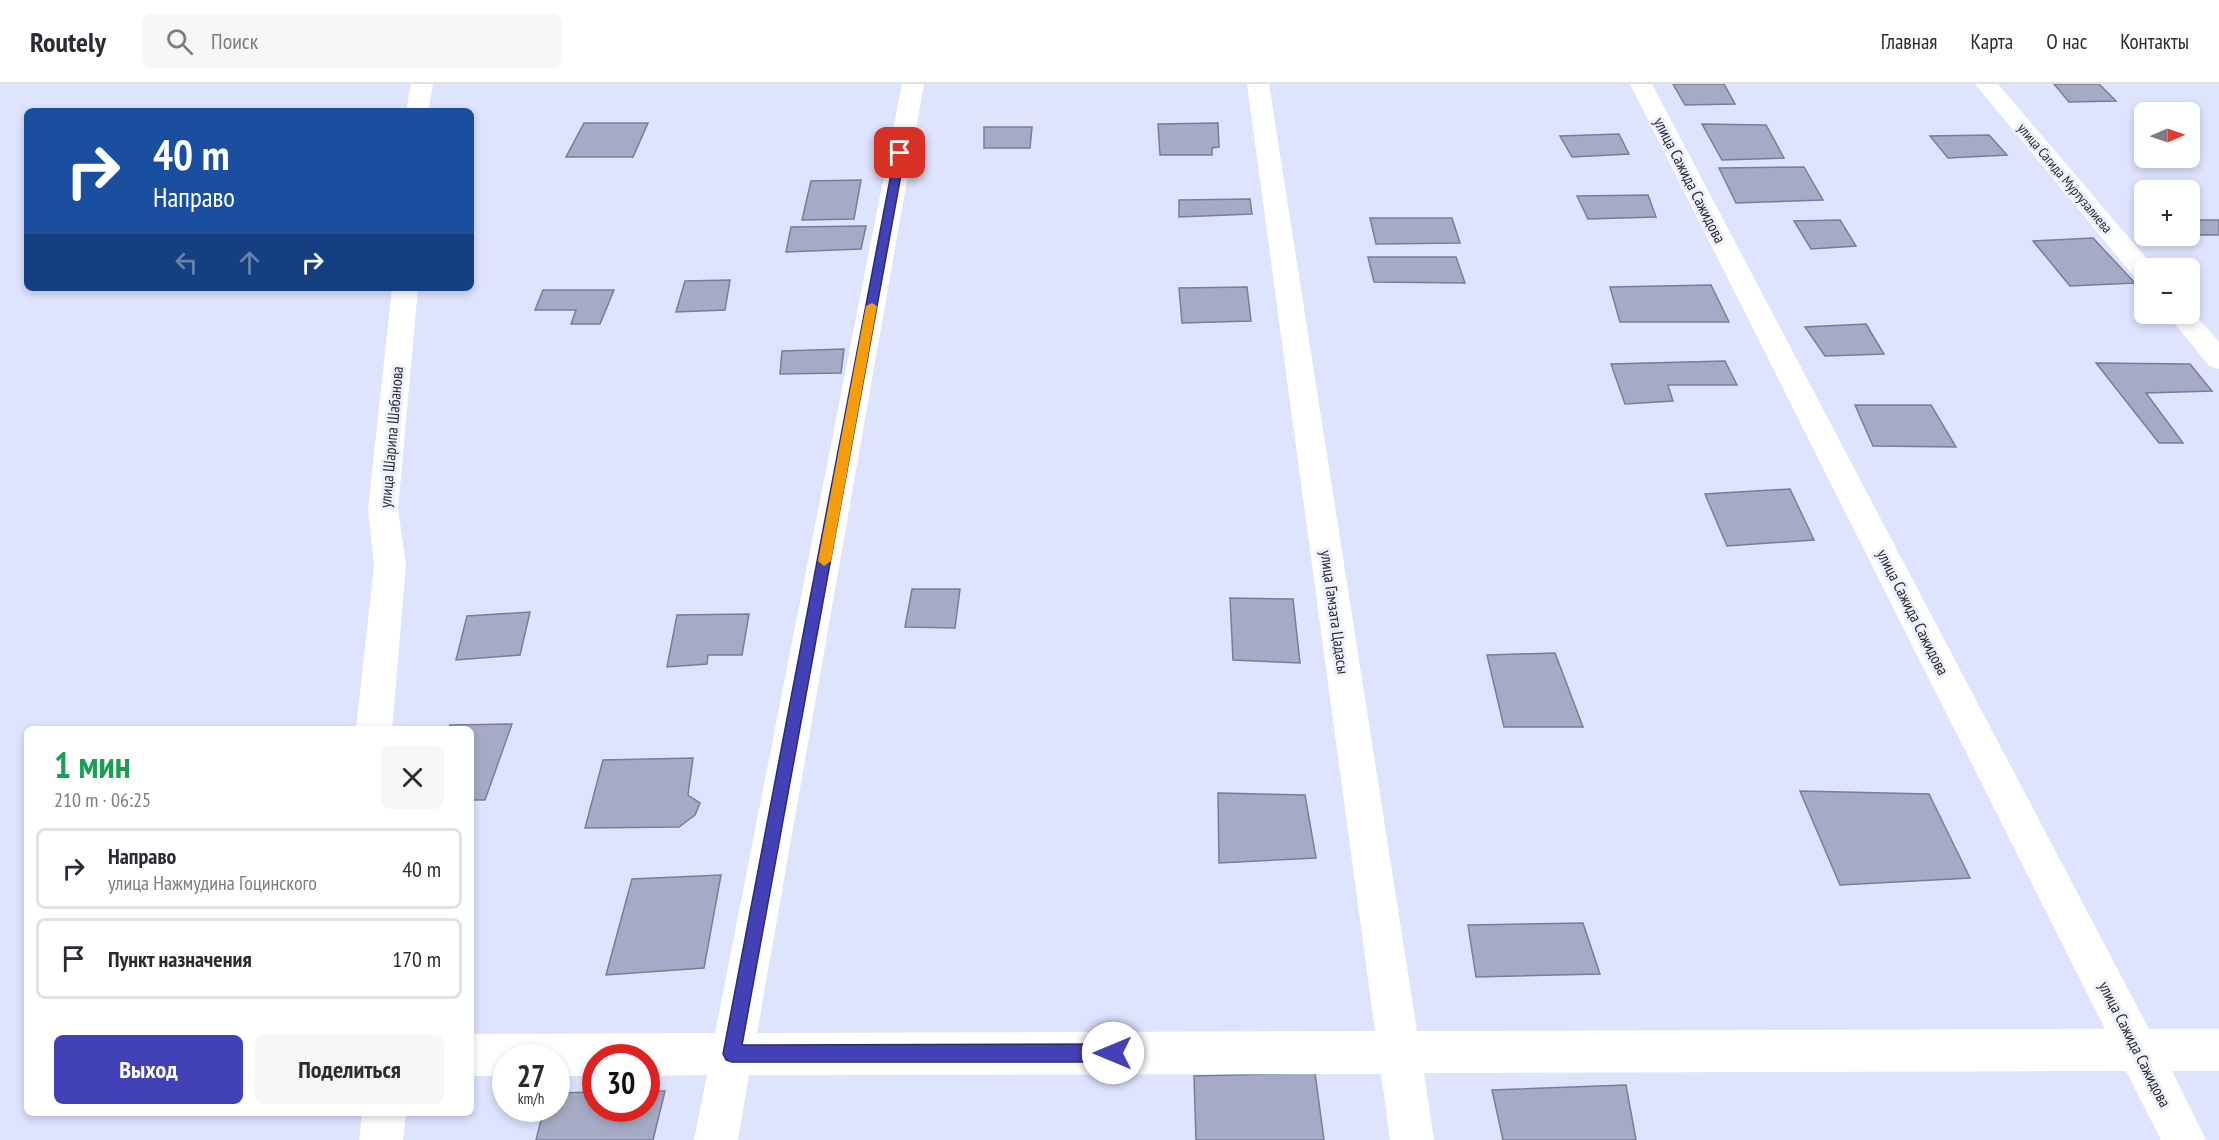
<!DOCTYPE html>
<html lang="ru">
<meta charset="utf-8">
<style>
:root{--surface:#fff;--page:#f7f7f7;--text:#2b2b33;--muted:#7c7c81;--line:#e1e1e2;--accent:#4341b6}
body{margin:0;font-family:"PT Sans Narrow",sans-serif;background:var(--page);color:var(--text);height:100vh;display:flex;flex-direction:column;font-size:22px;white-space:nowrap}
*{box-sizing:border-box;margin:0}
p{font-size:20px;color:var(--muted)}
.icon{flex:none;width:33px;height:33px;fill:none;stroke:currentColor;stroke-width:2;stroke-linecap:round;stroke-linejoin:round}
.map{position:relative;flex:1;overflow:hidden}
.side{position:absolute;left:24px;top:642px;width:450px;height:390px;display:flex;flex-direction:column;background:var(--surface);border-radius:9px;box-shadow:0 3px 9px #0003}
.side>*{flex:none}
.guide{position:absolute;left:24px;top:24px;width:450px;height:183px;border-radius:9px;box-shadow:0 3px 9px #0003;background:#1a4fa0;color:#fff;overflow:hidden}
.needle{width:39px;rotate:88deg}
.fabs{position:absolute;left:2134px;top:18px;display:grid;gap:12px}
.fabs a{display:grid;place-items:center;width:66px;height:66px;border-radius:9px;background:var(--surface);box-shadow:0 3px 9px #0003;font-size:30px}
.speed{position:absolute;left:492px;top:960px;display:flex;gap:12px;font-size:30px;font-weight:700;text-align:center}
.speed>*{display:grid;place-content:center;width:78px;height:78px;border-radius:50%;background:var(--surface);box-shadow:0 3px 9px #0003;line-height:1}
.speed small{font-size:15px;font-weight:400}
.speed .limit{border:9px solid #d22;background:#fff;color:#111}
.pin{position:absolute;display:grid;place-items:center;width:51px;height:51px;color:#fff;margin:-26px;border-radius:12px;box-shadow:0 3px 9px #0006}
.me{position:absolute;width:66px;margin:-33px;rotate:270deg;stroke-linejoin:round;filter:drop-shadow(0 0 4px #0008)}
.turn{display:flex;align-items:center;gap:21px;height:126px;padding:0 30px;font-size:27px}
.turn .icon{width:78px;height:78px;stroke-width:2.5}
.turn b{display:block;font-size:42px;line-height:51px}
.lanes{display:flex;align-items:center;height:57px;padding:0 30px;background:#0003;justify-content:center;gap:30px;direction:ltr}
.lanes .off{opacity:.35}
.round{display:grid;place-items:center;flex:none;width:63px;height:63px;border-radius:9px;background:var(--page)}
.summary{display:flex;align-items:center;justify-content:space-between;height:102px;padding:0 30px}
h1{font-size:36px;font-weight:700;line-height:45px;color:#1e9e55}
.cta{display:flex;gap:12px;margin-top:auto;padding:12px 30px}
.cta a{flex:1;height:69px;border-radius:9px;background:var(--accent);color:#fff;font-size:24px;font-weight:700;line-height:69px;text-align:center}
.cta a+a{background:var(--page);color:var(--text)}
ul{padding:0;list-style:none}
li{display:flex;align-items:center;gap:18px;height:81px;margin:0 12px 9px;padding:0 18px;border:3px solid var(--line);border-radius:9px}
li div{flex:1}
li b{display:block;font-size:22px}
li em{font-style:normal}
header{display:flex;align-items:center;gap:36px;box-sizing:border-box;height:84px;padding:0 30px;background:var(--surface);border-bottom:2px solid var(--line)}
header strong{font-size:28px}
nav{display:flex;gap:33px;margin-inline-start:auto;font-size:21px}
.search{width:420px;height:54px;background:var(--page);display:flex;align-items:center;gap:15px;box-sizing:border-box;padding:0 21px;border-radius:9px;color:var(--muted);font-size:22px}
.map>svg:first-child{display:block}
.building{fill:#a6abc5;stroke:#797d96;stroke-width:1.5}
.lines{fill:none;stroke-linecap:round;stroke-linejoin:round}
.minor{fill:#fff;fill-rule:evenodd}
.route{fill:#4341b6;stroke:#2c2a76;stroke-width:1.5}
.slow{fill:#f59e0b}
.labels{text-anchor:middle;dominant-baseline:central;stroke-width:6;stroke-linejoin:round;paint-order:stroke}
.far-street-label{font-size:14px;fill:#282934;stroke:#eff1fc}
.street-label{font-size:16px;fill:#282934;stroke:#eff1fc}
</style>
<header>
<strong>Routely</strong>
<div class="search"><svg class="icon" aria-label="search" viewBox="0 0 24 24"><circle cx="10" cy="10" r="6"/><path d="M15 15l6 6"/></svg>Поиск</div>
<nav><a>Главная</a><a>Карта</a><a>О нас</a><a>Контакты</a></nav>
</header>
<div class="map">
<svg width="2219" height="1056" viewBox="0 0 2219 1056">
<rect width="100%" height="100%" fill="#dee3fe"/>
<g class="building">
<path d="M1673,0H1724L1735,20L1685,21Z"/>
<path d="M2054,0H2099L2116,17L2069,18Z"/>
<path d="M584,39H648L633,73H566Z"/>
<path d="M1218,39L1219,63L1212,64V71H1160L1158,40Z"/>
<path d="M1702,40L1766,41L1784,74L1722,76Z"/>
<path d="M984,43H1032L1030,64H984Z"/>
<path d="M1619,50L1629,70L1572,73L1560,52Z"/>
<path d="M1989,51L2007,71L1948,74L1930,52Z"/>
<path d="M1804,83L1823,116L1736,119L1719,84Z"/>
<path d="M861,96L854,135L802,136L811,97Z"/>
<path d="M1648,111L1656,133L1588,135L1577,112Z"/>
<path d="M1250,115L1252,130L1179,133V116Z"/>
<path d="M1370,134H1452L1460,159L1376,160Z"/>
<path d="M1840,136L1856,162L1811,165L1794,137Z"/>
<rect x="2190" y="136" width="29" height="15"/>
<path d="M866,142L861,165L786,168L791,143Z"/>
<path d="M2093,154L2135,199L2070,202L2033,157Z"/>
<path d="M1368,173H1456L1465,199L1374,198Z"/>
<path d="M730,196L725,226L676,228L685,197Z"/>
<path d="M1711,201L1729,238H1620L1610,203Z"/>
<path d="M1247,203L1251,237L1182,239L1179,204Z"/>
<path d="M543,206H614L600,240H571L576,226H535Z"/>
<path d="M1866,240L1884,270L1825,272L1805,243Z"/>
<path d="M844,265L841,289L780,290L782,267Z"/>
<path d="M1725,277L1737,301H1668L1673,317L1625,320L1611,280Z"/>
<path d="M2096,279L2190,280L2212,307L2146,309L2183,359H2159Z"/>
<path d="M1855,321H1931L1956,363L1873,362Z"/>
<path d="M1790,405L1814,456L1727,462L1705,410Z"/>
<path d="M912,505H960L955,544L905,543Z"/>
<path d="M1230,514L1293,515L1300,579L1233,576Z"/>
<path d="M530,528L520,571L456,576L467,532Z"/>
<path d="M749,530L742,571H708L707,580L667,583L677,531Z"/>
<path d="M1555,569L1583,643H1504L1487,571Z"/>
<path d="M512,640L485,716H471V645H448L450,641Z"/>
<path d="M693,674L688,711L700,719L695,731L679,743L585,744L603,676Z"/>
<path d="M1800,707L1929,710L1970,794L1840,801Z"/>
<path d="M1218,709L1305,711L1316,774L1219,779Z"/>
<path d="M721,791L704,884L606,891L632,795Z"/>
<path d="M1583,839L1600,890L1476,893L1468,841Z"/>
<path d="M1315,989L1324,1056H1196L1194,992Z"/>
<path d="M1626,1001L1636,1056H1503L1492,1006Z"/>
<path d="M646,1007H665L653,1056H536L544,1024H556V1009L596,1008V1024H646Z"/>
</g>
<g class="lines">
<g class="minor">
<path d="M411,0H433L428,27H406Z"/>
<path d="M902,0H924L757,949L1375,947L1247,0H1269L1417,947L2105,945L1630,0H1652L2149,945H2219V987H2172L2206,1056H2161L2126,987L1424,989L1434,1056H1390L1381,990L749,991L738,1056H694L707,991L646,992V974H596V992H556V974H506V992H471V950L715,949Z"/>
<path d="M1975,0H1998L2154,183L2145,184V197L2136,195Z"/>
<path d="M392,204H418L398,425L406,481L392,645H356L374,481L368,425Z"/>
<path d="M2190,225L2219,258V285L2209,282L2167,230H2190Z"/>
<path d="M362,1029H406L403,1056H359Z"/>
</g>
</g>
<path class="route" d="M900,66L905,69L742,961L1113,960L1120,963L1122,969L1120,975L1113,978H732L726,976L723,970L895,69Z"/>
<path class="slow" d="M872,219L877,222L831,477L824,482L818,477L866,222Z"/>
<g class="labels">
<g class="far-street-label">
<text transform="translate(2065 94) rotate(50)">улица Сагида Муртузалиева</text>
</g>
<g class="street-label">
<text transform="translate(1690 96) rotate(63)">улица Сажида Сажидова</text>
<text transform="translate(391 353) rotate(-85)">улица Шарипа Шабанова</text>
<text transform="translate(1335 528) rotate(82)">улица Гамзата Цадасы</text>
<text transform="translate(1913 528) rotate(63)">улица Сажида Сажидова</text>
<text transform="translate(2135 960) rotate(63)">улица Сажида Сажидова</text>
</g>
</g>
</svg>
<div class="fabs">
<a><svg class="needle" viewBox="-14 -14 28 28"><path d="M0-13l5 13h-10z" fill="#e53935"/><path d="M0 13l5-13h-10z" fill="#7c7c81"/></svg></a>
<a>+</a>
<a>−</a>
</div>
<div class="speed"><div>27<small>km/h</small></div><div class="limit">30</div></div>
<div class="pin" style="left:900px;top:69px;background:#d93025"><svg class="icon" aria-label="arrive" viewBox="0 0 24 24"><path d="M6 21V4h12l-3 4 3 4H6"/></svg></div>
<svg class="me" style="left:1113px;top:969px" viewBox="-20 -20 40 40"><circle r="19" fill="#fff"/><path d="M0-13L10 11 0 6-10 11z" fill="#4341b6"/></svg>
<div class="guide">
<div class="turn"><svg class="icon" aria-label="right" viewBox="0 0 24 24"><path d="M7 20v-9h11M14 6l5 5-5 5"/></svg><div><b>40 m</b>Направо</div></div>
<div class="lanes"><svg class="icon off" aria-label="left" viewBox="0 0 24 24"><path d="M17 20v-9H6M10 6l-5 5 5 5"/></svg><svg class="icon off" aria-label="ahead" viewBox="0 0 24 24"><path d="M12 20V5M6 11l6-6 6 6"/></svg><svg class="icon" aria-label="right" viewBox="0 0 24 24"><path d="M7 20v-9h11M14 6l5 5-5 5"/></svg></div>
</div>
<section class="side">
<div class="summary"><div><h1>1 мин</h1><p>210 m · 06:25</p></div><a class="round"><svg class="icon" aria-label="close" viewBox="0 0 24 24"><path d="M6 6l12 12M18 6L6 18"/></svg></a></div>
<ul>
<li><svg class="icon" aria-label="right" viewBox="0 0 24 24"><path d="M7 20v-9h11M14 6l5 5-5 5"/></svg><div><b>Направо</b><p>улица Нажмудина Гоцинского</p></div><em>40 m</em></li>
<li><svg class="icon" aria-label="arrive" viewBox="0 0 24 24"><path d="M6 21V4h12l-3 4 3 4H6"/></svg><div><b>Пункт назначения</b></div><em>170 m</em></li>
</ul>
<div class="cta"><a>Выход</a><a>Поделиться</a></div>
</section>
</div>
